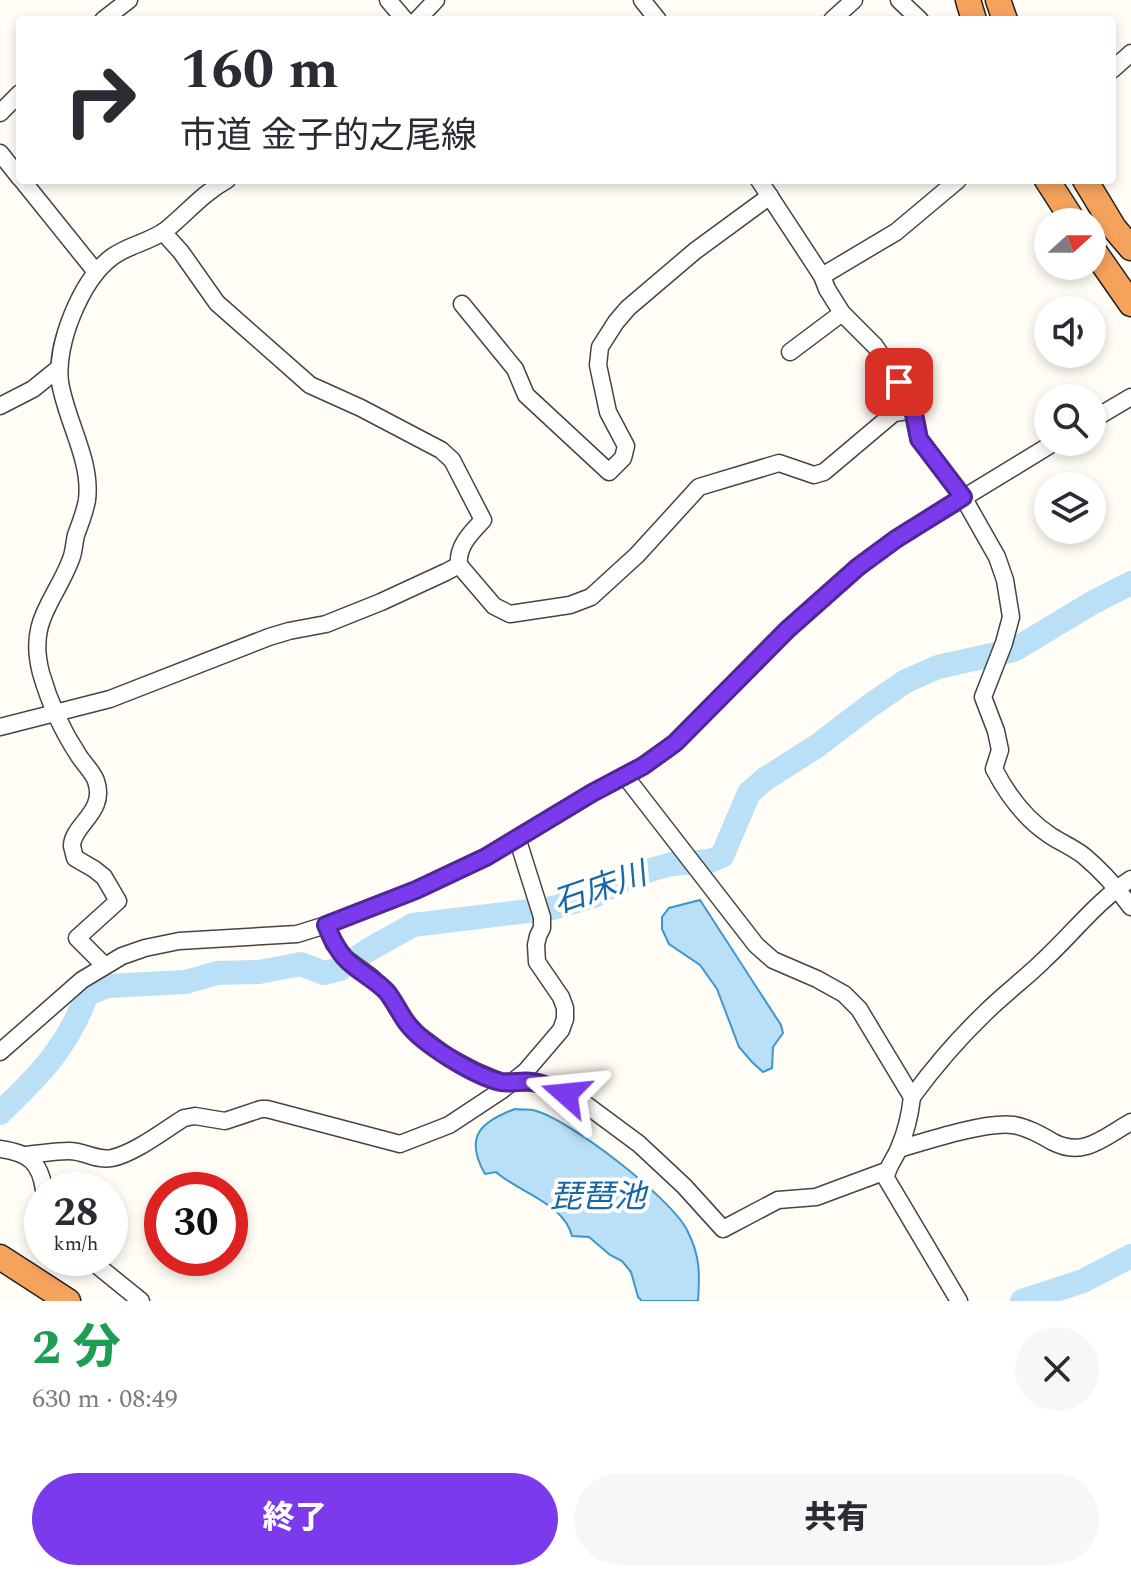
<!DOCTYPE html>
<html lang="ja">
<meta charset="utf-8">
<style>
:root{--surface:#fff;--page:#f7f7f7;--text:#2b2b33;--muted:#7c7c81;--accent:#7c3aed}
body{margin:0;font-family:Spectral,"Noto Sans JP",serif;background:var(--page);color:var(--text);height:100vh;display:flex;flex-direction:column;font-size:30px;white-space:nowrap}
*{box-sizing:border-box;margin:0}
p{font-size:26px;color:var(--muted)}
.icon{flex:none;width:44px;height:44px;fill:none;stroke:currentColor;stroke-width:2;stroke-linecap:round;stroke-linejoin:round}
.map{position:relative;height:1301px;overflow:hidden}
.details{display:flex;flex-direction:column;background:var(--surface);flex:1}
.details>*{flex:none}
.hud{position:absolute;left:16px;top:16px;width:1100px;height:168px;border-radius:8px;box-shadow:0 4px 12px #0003;background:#fff;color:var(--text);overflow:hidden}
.needle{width:52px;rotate:69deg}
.fabs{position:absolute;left:1034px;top:208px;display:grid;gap:16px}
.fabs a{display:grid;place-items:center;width:72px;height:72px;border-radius:50%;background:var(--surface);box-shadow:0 4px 12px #0003;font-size:40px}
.speed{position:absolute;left:24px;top:1172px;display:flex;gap:16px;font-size:40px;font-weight:700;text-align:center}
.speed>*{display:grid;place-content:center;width:104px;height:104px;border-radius:50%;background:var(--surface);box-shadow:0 4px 12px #0003;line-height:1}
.speed small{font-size:20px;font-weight:400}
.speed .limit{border:12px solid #d22;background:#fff;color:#111}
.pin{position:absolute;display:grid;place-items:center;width:68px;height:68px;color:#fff;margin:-34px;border-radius:16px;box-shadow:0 4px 12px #0006}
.me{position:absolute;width:88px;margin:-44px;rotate:288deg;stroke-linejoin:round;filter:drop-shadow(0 0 6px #0008)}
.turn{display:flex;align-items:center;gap:28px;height:168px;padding:0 32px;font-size:36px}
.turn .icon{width:104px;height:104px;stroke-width:2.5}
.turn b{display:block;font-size:56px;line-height:68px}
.round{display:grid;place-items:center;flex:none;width:84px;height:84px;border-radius:42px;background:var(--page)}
.overview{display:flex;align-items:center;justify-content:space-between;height:136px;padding:0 32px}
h1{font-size:48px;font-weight:800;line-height:60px;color:#1e9e55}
.primary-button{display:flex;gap:16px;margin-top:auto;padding:16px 32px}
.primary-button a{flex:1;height:92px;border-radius:48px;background:var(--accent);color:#fff;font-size:32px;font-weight:800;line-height:92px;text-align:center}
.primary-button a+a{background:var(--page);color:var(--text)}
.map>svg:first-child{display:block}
.water{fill:#b9e0f7;stroke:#3f96cf;stroke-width:2}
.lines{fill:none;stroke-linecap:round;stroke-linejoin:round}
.river{stroke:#b9e0f7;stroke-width:24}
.minor-casing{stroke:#444;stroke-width:19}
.highway-casing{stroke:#222;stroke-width:27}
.minor{stroke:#fff;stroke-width:16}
.highway{stroke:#f5a25d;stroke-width:24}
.route-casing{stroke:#51269a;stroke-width:20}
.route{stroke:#7c3aed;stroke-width:14}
.labels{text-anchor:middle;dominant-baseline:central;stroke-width:8;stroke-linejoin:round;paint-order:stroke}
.water-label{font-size:32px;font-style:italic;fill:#1768a6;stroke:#fff}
</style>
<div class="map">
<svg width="1131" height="1301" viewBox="0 0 1131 1301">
<rect width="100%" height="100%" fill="#fffdf5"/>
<g class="water">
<path d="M700,900L781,1025L783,1033L773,1047L772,1068L763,1072L752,1062L739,1047L717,989L700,965L669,944L662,929V917L669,908Z"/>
<path d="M515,1109C521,1110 528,1109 533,1110C568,1118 671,1198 687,1230C700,1255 700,1273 698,1301H642L638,1297L631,1272L622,1261L610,1255L589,1237L572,1236C564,1203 518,1192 496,1172L485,1174C464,1137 480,1122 515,1109Z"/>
</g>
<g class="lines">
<g class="river">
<path d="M0,1113C40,1075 68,1046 87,994L107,986L186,982L217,973L259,972L301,964L324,973L340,969L370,949L413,925L553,908L594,896L632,875L672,864L710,861L722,856L749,793L765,779L817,746L868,707L906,681L938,667L1014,650L1092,603L1131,583"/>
<path d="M1022,1301L1083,1281L1131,1256"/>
</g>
<g class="minor-casing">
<g id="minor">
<path d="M388,0L405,20"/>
<path d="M642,0L658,20"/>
<path d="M899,0L920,20"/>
<path d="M103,20L129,0"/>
<path d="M417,20L436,0"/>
<path d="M832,20L854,0"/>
<path d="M1112,70L1131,53"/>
<path d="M0,113L20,93"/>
<path d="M0,153L20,178"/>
<path d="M22,180L96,272"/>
<path d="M759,180L822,276L827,289L842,313L875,346L911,399L919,439L963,497L997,557L1005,580L1011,617L1004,643L983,697L996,731L1000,750L994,769C1008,796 1025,819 1051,836C1062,843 1074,848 1084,856C1102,871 1117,888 1131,907"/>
<path d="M163,232L181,252L217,303L310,385L361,408L441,450L452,460L483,520C471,533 457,546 459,565L494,606L510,614L570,605L591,597L637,555L699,487L779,463L814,475L824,472L894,413L914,410"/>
<path d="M822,276L896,232L958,180"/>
<path d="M462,304L515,369L526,395L609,472L623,458L626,446L608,412L598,365L600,347L616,322L628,308L695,251L770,196"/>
<path d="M790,352L842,313"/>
<path d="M0,406L33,389L59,368"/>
<path d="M1092,420L1131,397"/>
<path d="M0,727L110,699L269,637L289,631L326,624L381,602L446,572L459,565"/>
<path d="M625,776L756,945L773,960L817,979L844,994L859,1009L912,1097C910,1115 906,1132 899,1148C895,1159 887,1166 886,1178L959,1301"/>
<path d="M326,925L334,944L345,958L371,977L387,992L407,1023L417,1034L448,1057L475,1071L501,1082H531L552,1087L581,1101L639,1144L684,1186L723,1229L778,1200L816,1197L886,1171"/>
<path d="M104,965L77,938L118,901L104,877L94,869L75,858C74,854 73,850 72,846C72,825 107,812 96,781C93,772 84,764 79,756C63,732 49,701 41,673C27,620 55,602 71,559C74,552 74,543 76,535C80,524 85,512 87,500C92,460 66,421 60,382C55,345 81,280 112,257C128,245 150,242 166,230C187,213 203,193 227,180"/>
<path d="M0,1052L82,980L122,956L145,948L179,941L297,934L326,925L416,890L486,857L592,793L643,766L675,743L787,630L858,567L896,539L1055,442"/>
<path d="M912,1097C934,1067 958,1039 985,1013C1004,994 1026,978 1045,959C1074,932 1097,901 1131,879"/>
<path d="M0,1149C28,1153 40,1161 44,1190"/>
<path d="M899,1149C926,1141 987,1121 1013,1125C1027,1127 1041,1135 1053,1142C1084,1158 1104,1137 1131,1122"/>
<path d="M25,1155C39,1154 54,1151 69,1151C85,1151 96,1161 112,1158C135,1153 163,1131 184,1118L195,1116L225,1121L261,1109H267L400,1144L449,1125L502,1090L526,1071L561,1030L565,1019V1008L561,997L537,962L536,945L538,936L542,928V917L520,847"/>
<path d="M88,1258L141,1301"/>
</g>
</g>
<g class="highway-casing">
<g id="highway">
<path d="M968,0L974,20"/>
<path d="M998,0L1005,20"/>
<path d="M1047,180L1074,222"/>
<path d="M1085,180L1114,228L1131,248"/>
<path d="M1092,248L1131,304"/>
<path d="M0,1257L68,1301"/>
</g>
</g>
<use href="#minor" class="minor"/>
<use href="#highway" class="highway"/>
</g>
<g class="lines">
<g class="route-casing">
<path id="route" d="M566,1094C555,1089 544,1083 532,1082C522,1080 511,1084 501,1082C475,1076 422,1044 407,1023C400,1014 395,1002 387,992C374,978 356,971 344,957C336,948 331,937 326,925L416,890L486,857L592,793L643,766L675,743L787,630L858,567L896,539L963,497L919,439L911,399L899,382"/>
</g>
<use href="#route" class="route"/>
</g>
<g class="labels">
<g class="water-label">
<text transform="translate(600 889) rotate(-19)">石床川</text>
<text x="598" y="1197">琵琶池</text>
</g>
</g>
</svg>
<div class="fabs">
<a><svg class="needle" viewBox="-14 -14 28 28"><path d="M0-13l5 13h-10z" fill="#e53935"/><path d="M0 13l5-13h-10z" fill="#7c7c81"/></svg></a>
<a><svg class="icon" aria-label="sound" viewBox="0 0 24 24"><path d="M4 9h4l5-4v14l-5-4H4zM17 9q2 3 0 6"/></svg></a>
<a><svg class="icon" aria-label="search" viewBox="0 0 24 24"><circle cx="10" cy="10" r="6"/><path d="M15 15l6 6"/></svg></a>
<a><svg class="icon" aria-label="layers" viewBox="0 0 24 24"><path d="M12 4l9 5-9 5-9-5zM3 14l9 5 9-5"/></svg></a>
</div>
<div class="speed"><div>28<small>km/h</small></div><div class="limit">30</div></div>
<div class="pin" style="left:899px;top:382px;background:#d93025"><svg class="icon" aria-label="arrive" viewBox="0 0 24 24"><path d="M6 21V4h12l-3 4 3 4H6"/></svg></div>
<svg class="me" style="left:566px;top:1094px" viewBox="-20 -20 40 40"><path d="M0-17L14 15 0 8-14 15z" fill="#7c3aed" stroke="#fff" stroke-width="4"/></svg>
<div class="hud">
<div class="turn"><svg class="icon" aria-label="right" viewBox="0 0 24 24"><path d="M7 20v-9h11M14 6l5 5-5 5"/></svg><div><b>160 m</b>市道 金子的之尾線</div></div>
</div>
</div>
<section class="details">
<div class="overview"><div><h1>2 分</h1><p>630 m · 08:49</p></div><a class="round"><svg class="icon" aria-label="close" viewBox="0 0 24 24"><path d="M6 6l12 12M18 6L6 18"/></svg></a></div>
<div class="primary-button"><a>終了</a><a>共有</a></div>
</section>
